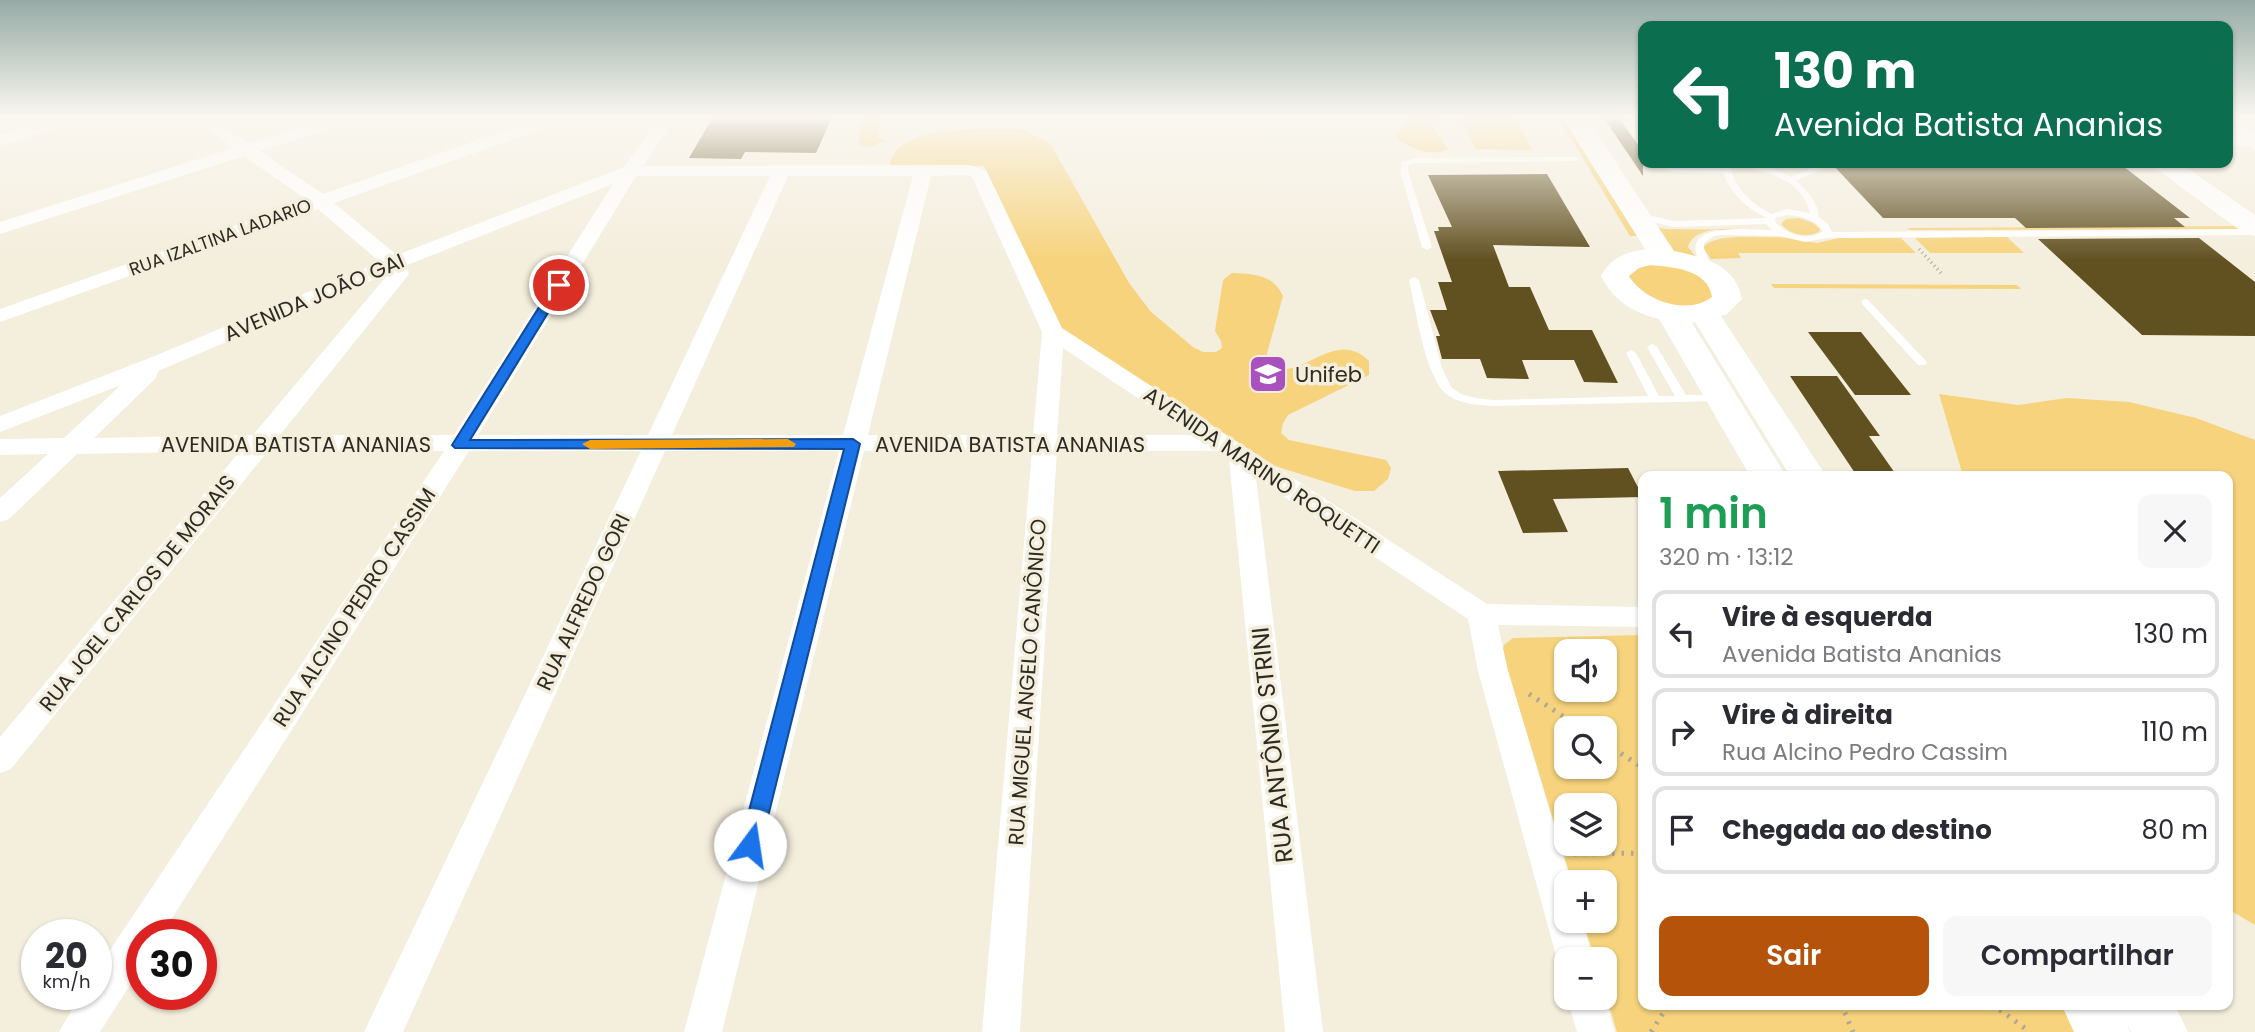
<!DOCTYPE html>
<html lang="pt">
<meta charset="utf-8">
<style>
:root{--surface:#fff;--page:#f7f7f7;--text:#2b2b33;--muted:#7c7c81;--line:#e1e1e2;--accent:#b45309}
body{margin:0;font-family:Poppins,sans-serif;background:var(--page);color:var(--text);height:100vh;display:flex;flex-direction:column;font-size:26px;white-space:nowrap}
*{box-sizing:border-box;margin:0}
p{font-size:23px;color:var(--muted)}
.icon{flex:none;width:38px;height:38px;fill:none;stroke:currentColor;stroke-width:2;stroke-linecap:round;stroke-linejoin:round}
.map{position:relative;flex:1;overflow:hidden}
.sheet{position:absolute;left:1638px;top:471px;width:595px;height:539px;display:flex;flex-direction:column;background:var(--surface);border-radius:14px;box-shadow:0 2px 5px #0004}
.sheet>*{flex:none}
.banner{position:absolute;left:1638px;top:21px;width:595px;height:147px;border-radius:14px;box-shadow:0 2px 5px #0004;background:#0b6e4f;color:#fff;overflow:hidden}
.tools{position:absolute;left:1554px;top:639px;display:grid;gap:14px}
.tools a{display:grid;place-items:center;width:63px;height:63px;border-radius:14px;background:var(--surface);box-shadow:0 2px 5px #0004;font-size:35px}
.speed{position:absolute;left:21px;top:919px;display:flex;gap:14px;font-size:35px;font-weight:700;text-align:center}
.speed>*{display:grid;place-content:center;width:91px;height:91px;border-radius:50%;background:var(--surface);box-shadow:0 2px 5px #0004;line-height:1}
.speed small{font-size:18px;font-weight:400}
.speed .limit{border:10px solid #d22;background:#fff;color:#111}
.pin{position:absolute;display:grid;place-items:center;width:60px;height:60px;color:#fff;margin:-30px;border:4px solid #fff;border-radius:50%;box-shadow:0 2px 7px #0007}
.me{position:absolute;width:77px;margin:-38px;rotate:14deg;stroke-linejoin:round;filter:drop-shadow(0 0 5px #0008)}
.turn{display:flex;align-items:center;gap:24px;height:147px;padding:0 21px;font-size:32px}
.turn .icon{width:91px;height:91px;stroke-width:2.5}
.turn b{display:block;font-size:49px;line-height:60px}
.round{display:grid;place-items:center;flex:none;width:74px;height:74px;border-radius:14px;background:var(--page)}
.headline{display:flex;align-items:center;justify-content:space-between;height:119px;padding:0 21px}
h1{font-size:42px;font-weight:600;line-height:52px;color:#1e9e55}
.action{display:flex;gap:14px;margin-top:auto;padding:14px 21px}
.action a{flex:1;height:80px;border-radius:14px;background:var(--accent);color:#fff;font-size:28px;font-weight:600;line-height:80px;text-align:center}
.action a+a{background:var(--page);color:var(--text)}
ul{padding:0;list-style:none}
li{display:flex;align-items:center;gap:21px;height:88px;margin:0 14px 10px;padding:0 7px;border:4px solid var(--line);border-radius:14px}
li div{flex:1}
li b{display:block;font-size:26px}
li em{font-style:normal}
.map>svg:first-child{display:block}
.green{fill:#f6d37c;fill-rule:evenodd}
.building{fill:#615020}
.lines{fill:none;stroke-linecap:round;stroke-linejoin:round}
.path-far1{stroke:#ada89b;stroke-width:3.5;stroke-dasharray:1 3.5;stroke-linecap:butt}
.path{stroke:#ada89b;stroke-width:5;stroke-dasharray:2.5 7;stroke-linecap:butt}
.lane{fill:#fff;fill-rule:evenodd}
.street{fill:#fff;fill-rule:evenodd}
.secondary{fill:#fff;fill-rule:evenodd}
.route{fill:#1a73e8;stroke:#114b97;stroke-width:2}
.slow{fill:#f59e0b}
.labels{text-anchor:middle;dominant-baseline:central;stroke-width:7;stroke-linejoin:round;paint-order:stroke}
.far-street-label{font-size:18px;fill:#2d2a24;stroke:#f4eedd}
.street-label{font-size:21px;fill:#2d2a24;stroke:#f4eedd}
.poi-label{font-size:21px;fill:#2d2a24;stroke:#f4eedd;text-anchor:start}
.near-street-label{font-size:24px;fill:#2d2a24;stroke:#f4eedd}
</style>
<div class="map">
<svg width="2255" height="1032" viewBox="0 0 2255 1032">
<rect width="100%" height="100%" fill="#f4eedd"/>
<g class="green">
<path d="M863,117H880L878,137L885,141L869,147L858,144Z"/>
<path d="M1408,117H1438L1440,121L1432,127L1448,149C1431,158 1412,148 1397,139L1396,135Z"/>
<path d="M1461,117H1515L1532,150L1475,149Z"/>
<path d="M1558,117H1565L1638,236H1630Z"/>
<path d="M1021,129L1050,143L1129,283L1151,312L1193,347L1203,352H1216L1222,348L1221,341L1215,331L1223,280L1232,273C1253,274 1273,274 1283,296L1266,357V368C1305,381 1334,327 1369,361V375L1288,415L1283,423L1281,433L1289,440L1386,460L1391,468L1388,479L1374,491H1355L1262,462L1061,329L984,166L890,165C896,122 990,130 1021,129Z"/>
<path d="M1799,218L1813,223L1820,229L1819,232C1806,238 1790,235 1781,224L1786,219Z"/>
<path d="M1652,225L1665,229L1763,230C1743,230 1695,222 1688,247L1699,261L1672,256Z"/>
<path d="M2241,226L2245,229L1910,230L1907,228Z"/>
<path d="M1779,237L1817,243L1839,238H1901L1916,253H1738L1741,258L1711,259L1703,248C1713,232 1760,238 1779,237Z"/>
<path d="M2007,237L2024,253H1930L1915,238Z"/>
<path d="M1657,264L1693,271L1710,283L1713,296C1701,310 1660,308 1646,298C1639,292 1633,282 1628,276L1637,267Z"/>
<path d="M1771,284L2017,285L2021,289L1774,288Z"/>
<path d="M1939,394L2018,405L2067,398L2129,402L2196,418L2255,440V925L2228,909V476H1963Z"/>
<path d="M1643,635V1004L2075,1005L2091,1032H1617L1605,992V959H1595L1583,921L1605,920V882H1572L1502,651L1504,645L1513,638ZM1566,651H1605V690H1566ZM1566,728H1605V766H1566ZM1566,805H1605V844H1566Z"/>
</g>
<g class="building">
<path d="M713,117H832L816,153L745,152L741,159L689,158Z"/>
<path d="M1604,118H1619L1638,145L1643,146V176Z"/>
<path d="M1831,163H2119L2190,218H2174L2185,227L2026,228L2015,218H1883Z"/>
<path d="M1547,174L1590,247L1493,245L1509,287H1530L1549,330H1592L1618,383L1584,382L1574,360H1522L1529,379L1487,378L1480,359H1442L1436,336H1440L1430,310H1447L1438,282H1452L1434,231H1439L1438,227H1452L1428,175Z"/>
<path d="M2199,238L2255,282V336L2142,335L2038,239Z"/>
<path d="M1808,332H1861L1911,395H1855Z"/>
<path d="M1790,376H1837L1880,436H1869L1897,476H1857Z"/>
<path d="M1628,468L1643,497L1553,499L1568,532L1523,533L1498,471Z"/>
</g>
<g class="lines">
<path class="path-far1" d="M1919,249L1941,273"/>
<g class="path">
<path d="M1529,694L1581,728"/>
<path d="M1605,743L1643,768"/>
<path d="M1574,854L1643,853"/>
<path d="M1841,1004L1853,1032"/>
<path d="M1992,1004L2030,1032"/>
<path d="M1651,1032L1669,1004"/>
</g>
<g class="lane">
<path d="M1621,117H1629L1643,136V143H1640Z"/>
<path d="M1576,157L1580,159L1579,161L1416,163L1409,165L1408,171L1432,247L1427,250L1422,247L1400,171L1402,162L1415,158Z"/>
<path d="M1655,163H1666L1674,167L1722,168L1721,163C1746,163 1768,163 1791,177L1816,166V163H1824L1823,169L1796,181C1807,190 1818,202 1819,217L1828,224L1832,232L2255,229V235L1827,238L1805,242L1781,236L1721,235L1714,236L1704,243V248L1713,271L1708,274C1701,270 1700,263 1697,256C1684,221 1753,230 1772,230L1766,224L1674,227L1636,218V214L1639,213L1674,221L1767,218C1747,209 1731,194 1723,173L1673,172ZM1730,165C1761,170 1801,176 1810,213L1787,209L1772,214C1751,204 1734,188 1730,165ZM1788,215C1802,216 1814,219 1823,231C1810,242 1788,235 1776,223L1775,218Z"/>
<path d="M1414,277L1419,280L1442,368L1451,387L1461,394L1475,398L1493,400L1648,396L1626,353L1631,350L1636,353L1659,396H1675L1647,347L1652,344L1657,347L1686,395H1721L1726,398L1721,401L1493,406C1477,405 1459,404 1446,394C1425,376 1415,307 1409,280Z"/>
<path d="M1865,299L1868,300L1926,361L1927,363L1926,365H1918L1862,304V300Z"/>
</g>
<g class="street">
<path d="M56,117H80L78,121L0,146V135Z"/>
<path d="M191,117H210L248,143L333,117H357L355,121L260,151L323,194L543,117H566L564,121L334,203L397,255L624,167L660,117H676L643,166L969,165L986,170L1062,328L1487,604L1643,607V627L1498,625L1508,671L1571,882H1566V920H1582L1593,959H1566V973L1562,971L1557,959L1478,671L1468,619L1256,478L1323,1032H1285L1229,459L1216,451H1057L1020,1032H982L1032,451H864L722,1032H684L839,451H665L403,1032H364L641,451H469L162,934H142V966L100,1032H59L81,994H96V971L444,451H268L11,769L0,773V737L240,451L77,454L9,519L0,522V498L48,454L0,455V439L64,438L121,385L0,432V416L152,357L380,262L318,209L0,322V309L307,200L244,156L0,234V222L233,148ZM967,175L972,177L1042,332L1033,435H868L931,176ZM636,176H770L648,435H478ZM788,176H913L843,435H672ZM613,184L454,435H280L406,278L409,274L407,265ZM389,273L253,435L94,438L156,378L158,371ZM1063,348L1193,435H1057Z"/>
<rect x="2228" y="136" width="27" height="10"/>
<path d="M1567,998H1605L1615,1032H1577Z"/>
</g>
<g class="secondary">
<path d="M1562,117H1586L1674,251C1704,257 1736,265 1742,299L1727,314L1721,316L1826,476H1790L1695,322L1692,323L1786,476H1750L1659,319C1632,312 1614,301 1601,276C1611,257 1625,253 1645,249ZM1650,265C1672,267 1708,269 1712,297C1688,316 1644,301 1629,276L1639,268Z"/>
<path d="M2228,123L2255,133V149L2228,139Z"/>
<path d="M2152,163H2180L2255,215V236L2245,234L2155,168Z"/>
<path d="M2061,1004H2117L2121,1011L2118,1004H2174L2188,1032H2131L2127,1024L2130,1032H2074Z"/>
</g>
</g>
<linearGradient id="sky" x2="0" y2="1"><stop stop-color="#96aaa5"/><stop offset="0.45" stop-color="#faf7f0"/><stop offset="1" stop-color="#faf7f0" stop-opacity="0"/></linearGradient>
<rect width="2255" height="261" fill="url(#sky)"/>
<path class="route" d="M559,281L565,285L470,440L853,439L860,444L761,845L758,851L750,854L743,851L740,845L844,449L455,448L452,445L553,285Z"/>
<path class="slow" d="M788,439L796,444L794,447L590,449L582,444L590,440Z"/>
<defs>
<g id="university-square" transform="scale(2.0125)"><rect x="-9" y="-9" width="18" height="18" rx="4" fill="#a951be" stroke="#f4eedd"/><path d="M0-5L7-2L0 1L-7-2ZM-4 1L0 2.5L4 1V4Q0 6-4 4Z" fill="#fff"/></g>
</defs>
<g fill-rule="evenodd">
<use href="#university-square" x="1268" y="374"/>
</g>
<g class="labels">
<g class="far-street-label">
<text transform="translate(220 237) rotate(-20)">RUA IZALTINA LADARIO</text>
</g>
<g class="street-label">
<text transform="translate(314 297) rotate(-23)">AVENIDA JOÃO GAI</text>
<text x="296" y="444">AVENIDA BATISTA ANANIAS</text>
<text x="1010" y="444">AVENIDA BATISTA ANANIAS</text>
<text transform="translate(1262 470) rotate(34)">AVENIDA MARINO ROQUETTI</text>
<text transform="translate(137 593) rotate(-51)">RUA JOEL CARLOS DE MORAIS</text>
<text transform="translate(583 602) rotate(-65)">RUA ALFREDO GORI</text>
<text transform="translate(354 607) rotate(-57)">RUA ALCINO PEDRO CASSIM</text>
<text transform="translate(1027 682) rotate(-86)">RUA MIGUEL ANGELO CANÔNICO</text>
</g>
<g class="poi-label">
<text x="1295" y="374">Unifeb</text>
</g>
<g class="near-street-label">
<text transform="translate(1272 745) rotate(-96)">RUA ANTÔNIO STRINI</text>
</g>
</g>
</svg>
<div class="tools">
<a><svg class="icon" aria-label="sound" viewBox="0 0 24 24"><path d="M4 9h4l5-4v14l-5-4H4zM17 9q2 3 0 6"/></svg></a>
<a><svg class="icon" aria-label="search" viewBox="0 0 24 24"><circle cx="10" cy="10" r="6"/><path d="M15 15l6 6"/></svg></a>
<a><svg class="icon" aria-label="layers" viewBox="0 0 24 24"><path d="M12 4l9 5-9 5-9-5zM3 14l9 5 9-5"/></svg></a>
<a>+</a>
<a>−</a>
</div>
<div class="speed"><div>20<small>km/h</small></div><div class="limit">30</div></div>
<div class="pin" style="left:559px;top:285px;background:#d93025"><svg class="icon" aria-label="arrive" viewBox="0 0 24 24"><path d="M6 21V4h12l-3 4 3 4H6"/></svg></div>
<svg class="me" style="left:750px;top:845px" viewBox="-20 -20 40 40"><circle r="19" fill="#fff"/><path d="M0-13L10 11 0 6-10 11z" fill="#1a73e8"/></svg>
<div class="banner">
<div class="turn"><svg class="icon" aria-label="left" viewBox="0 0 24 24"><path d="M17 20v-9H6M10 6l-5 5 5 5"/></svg><div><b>130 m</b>Avenida Batista Ananias</div></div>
</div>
<section class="sheet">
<div class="headline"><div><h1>1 min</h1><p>320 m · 13:12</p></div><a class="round"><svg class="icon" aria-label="close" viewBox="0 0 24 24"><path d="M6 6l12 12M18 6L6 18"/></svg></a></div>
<ul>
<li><svg class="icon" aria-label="left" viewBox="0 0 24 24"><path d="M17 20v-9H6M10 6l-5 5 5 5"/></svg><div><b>Vire à esquerda</b><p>Avenida Batista Ananias</p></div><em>130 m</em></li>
<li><svg class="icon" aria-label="right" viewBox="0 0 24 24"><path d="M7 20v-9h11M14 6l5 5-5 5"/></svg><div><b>Vire à direita</b><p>Rua Alcino Pedro Cassim</p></div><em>110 m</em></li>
<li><svg class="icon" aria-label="arrive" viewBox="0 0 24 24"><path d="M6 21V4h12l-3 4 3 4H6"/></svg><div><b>Chegada ao destino</b></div><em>80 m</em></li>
</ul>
<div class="action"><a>Sair</a><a>Compartilhar</a></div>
</section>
</div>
